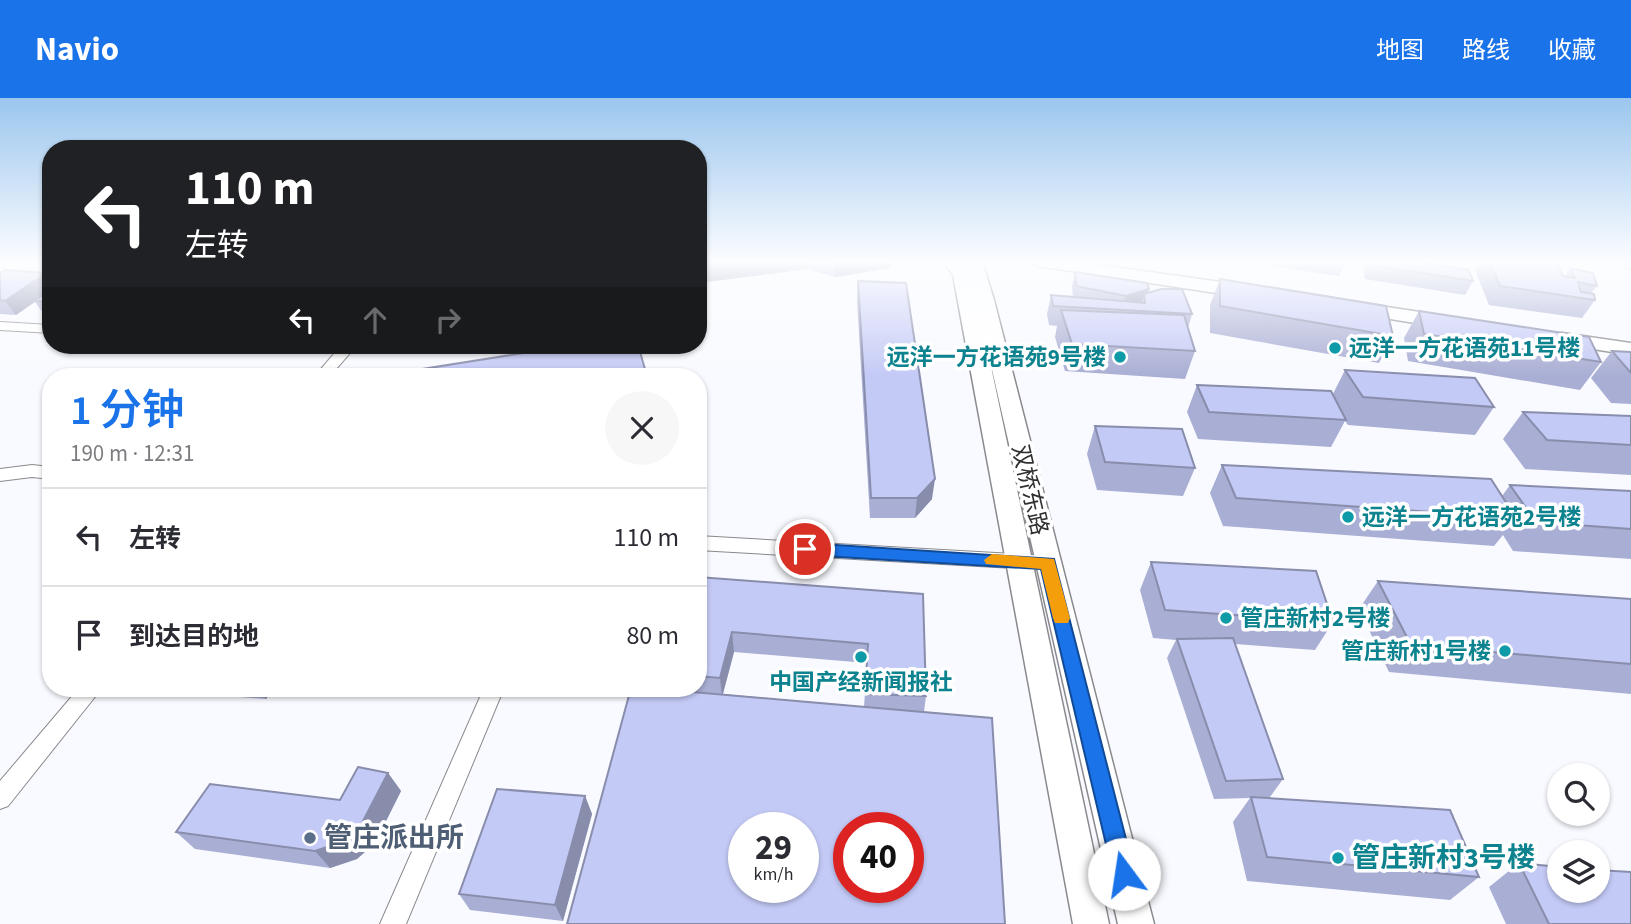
<!DOCTYPE html>
<html lang="zh">
<meta charset="utf-8">
<style>
:root{--surface:#fff;--page:#f7f7f7;--text:#2b2b33;--muted:#7c7c81;--line:#e1e1e2;--accent:#1a73e8}
body{margin:0;font-family:"Source Sans 3","Noto Sans SC",sans-serif;background:var(--page);color:var(--text);height:100vh;display:flex;flex-direction:column;font-size:26px;white-space:nowrap}
*{box-sizing:border-box;margin:0}
p{font-size:23px;color:var(--muted)}
.icon{flex:none;width:38px;height:38px;fill:none;stroke:currentColor;stroke-width:2;stroke-linecap:round;stroke-linejoin:round}
.map{position:relative;flex:1;overflow:hidden}
.sheet{position:absolute;left:42px;top:270px;width:665px;height:329px;display:flex;flex-direction:column;background:var(--surface);border-radius:28px;box-shadow:0 2px 5px #0004}
.sheet>*{flex:none}
.hud{position:absolute;left:42px;top:42px;width:665px;height:214px;border-radius:28px;box-shadow:0 2px 5px #0004;background:#202124;color:#fff;overflow:hidden}
.buttons{position:absolute;left:1547px;top:665px;display:grid;gap:14px}
.buttons a{display:grid;place-items:center;width:63px;height:63px;border-radius:50%;background:var(--surface);box-shadow:0 2px 5px #0004;font-size:35px}
.speed{position:absolute;left:728px;top:714px;display:flex;gap:14px;font-size:35px;font-weight:700;text-align:center}
.speed>*{display:grid;place-content:center;width:91px;height:91px;border-radius:50%;background:var(--surface);box-shadow:0 2px 5px #0004;line-height:1}
.speed small{font-size:18px;font-weight:400}
.speed .limit{border:10px solid #d22;background:#fff;color:#111}
.pin{position:absolute;display:grid;place-items:center;width:60px;height:60px;color:#fff;margin:-30px;border:4px solid #fff;border-radius:50%;box-shadow:0 2px 7px #0007}
.me{position:absolute;width:77px;margin:-38px;rotate:346deg;stroke-linejoin:round;filter:drop-shadow(0 0 5px #0008)}
.turn{display:flex;align-items:center;gap:24px;height:147px;padding:0 28px;font-size:32px}
.turn .icon{width:91px;height:91px;stroke-width:2.5}
.turn b{display:block;font-size:49px;line-height:60px}
.lanes{display:flex;align-items:center;height:66px;padding:0 28px;background:#0003;justify-content:center;gap:35px;direction:ltr}
.lanes .off{opacity:.35}
.round{display:grid;place-items:center;flex:none;width:74px;height:74px;border-radius:37px;background:var(--page)}
.head{display:flex;align-items:center;justify-content:space-between;height:119px;padding:0 28px}
h1{font-size:42px;font-weight:600;line-height:52px;color:var(--accent)}
ul{padding:0;list-style:none}
li{display:flex;align-items:center;gap:21px;height:98px;padding:0 28px;border-top:2px solid var(--line)}
li div{flex:1}
li b{display:block;font-size:26px}
li em{font-style:normal}
header{display:flex;align-items:center;gap:42px;box-sizing:border-box;height:98px;padding:0 35px;background:var(--accent);color:#fff}
header strong{font-size:33px}
nav{display:flex;gap:38px;margin-inline-start:auto;font-size:24px}
.map>svg:first-child{display:block}
.lines{fill:none;stroke-linecap:round;stroke-linejoin:round}
.street-casing{stroke:#8a8a8e;stroke-width:2}
.secondary-casing{stroke:#8a8a8e;stroke-width:3}
.street{fill:#fff;fill-rule:evenodd}
.secondary{fill:#fff;fill-rule:evenodd}
.wall{fill:#a9aed4;fill-rule:evenodd}
.shaded-wall{fill:#898dac}
.building{fill:#c4caf6;stroke:#898dac;stroke-width:2;fill-rule:evenodd}
.route{fill:#1a73e8;stroke:#114b97;stroke-width:2}
.slow{fill:#f59e0b}
.culture-dot{fill:#0f9aa8;stroke:#fff;stroke-width:2.5}
.service-dot{fill:#5c6f8a;stroke:#fff;stroke-width:2.5}
.labels{text-anchor:middle;dominant-baseline:central;stroke-width:7;stroke-linejoin:round;paint-order:stroke}
.culture-label{font-size:23px;font-weight:bold;fill:#0d838f;stroke:#fff;text-anchor:start}
.street-label{font-size:23px;fill:#303032;stroke:#fff}
.near-service-label{font-size:28px;font-weight:bold;fill:#4e5e75;stroke:#fff;text-anchor:start}
.near-culture-label{font-size:28px;font-weight:bold;fill:#0d838f;stroke:#fff;text-anchor:start}
</style>
<header>
<strong>Navio</strong>
<nav><a>地图</a><a>路线</a><a>收藏</a></nav>
</header>
<div class="map">
<svg width="1631" height="826" viewBox="0 0 1631 826">
<rect width="100%" height="100%" fill="#f9faff"/>
<g class="lines">
<g class="street-casing">
<g id="street">
<path d="M1623,163H1631V171L1627,170Z"/>
<path d="M0,224L51,227V235L0,232Z"/>
<path d="M296,247H357L330,278H315L338,251H303Z"/>
<path d="M32,367L51,369V381L32,379L0,383V371Z"/>
<path d="M698,438L1048,458L1055,460L1057,465L1055,470L1048,472L698,452Z"/>
<path d="M79,590H102L8,708L0,711V683Z"/>
<path d="M484,590H504L406,826H380Z"/>
</g>
</g>
<g class="secondary-casing">
<g id="secondary">
<path d="M943,163H961L966,170L964,163H982L994,202L1154,826H1118L986,245L1109,826H1073L953,177Z"/>
<path d="M1029,163H1072L1249,188L1258,194L1249,200L1038,168Z"/>
<path d="M1354,204L1446,218L1456,224L1446,230L1347,214L1345,210Z"/>
<path d="M1562,235L1631,245V257L1555,245L1552,241L1555,237Z"/>
</g>
</g>
<use href="#street" class="street"/>
<use href="#secondary" class="secondary"/>
</g>
<g class="wall">
<path d="M698,163H891L890,170L835,179L808,171L698,185Z"/>
<path d="M1240,163H1346V164L1339,178Z"/>
<path d="M1367,163H1410L1473,183L1465,197L1365,181L1363,171Z"/>
<path d="M1480,163H1529L1531,166L1534,167L1536,163H1551L1563,178H1565L1570,170L1597,188L1591,195L1595,202L1582,220L1489,207L1475,172Z"/>
<path d="M1075,174L1149,191L1148,195L1192,216L1188,230L1195,253L1185,281L1065,273L1055,239L1057,228L1049,227L1047,216L1051,197L1073,199L1072,188Z"/>
<path d="M0,175H46L51,182V222H48L35,204L16,217L0,216Z"/>
<path d="M1220,181L1393,238L1379,265L1210,235V207Z"/>
<path d="M858,183L932,401L915,420H870L857,202Z"/>
<path d="M1419,213L1601,264L1580,292L1408,263L1404,240Z"/>
<path d="M1612,253L1631,254V306L1611,305L1591,280Z"/>
<path d="M1345,272L1494,309L1475,337L1348,327L1345,323L1331,349L1198,341L1187,314L1197,287L1333,296Z"/>
<path d="M1523,314L1631,318V377L1525,371L1503,341Z"/>
<path d="M1095,328L1195,370L1183,398L1097,392L1087,356Z"/>
<path d="M1222,367L1502,398L1510,387L1631,393V461L1513,453L1503,437L1494,448L1223,428L1210,395Z"/>
<path d="M1151,464L1333,524L1315,552L1235,546L1283,681L1270,699L1264,700L1479,779L1450,802L1247,783L1233,724L1250,700L1214,701L1167,560L1176,542L1153,540L1140,492Z"/>
<path d="M698,479L923,496L926,598L924,614L667,592L666,590H698ZM734,554L867,565L864,609L723,596Z"/>
<path d="M1378,483L1631,501V596L1389,574L1359,511Z"/>
<path d="M207,590H274L266,601L213,597Z"/>
<path d="M436,590H474L471,595Z"/>
<path d="M388,675L401,693L375,745L357,761L330,770L195,751L176,734L340,702Z"/>
<path d="M585,698L592,716L563,823L470,812L459,796Z"/>
<path d="M1519,765L1631,826H1506L1489,789Z"/>
</g>
<g class="shaded-wall">
<path d="M725,163H808V171L698,185V166Z"/>
<path d="M835,163H891L890,170L835,179Z"/>
<path d="M46,175L51,182V192L16,217L5,203Z"/>
<path d="M1149,191L1145,206L1144,196L1141,207L1122,212L1126,198Z"/>
<path d="M935,381L932,401L915,420L917,400Z"/>
<path d="M732,534L734,554L722,599L720,580Z"/>
<path d="M258,590H274L266,601Z"/>
<path d="M388,675L401,693L375,745L357,761L330,770L315,753Z"/>
<path d="M585,698L592,716L563,823L555,807Z"/>
</g>
<g class="building">
<path d="M698,163H725L698,166Z"/>
<path d="M1371,163H1410L1469,172L1473,183L1372,167Z"/>
<path d="M1489,163H1529L1531,166L1537,167V163H1551L1556,164L1563,178L1575,180L1570,170L1593,175L1597,188L1578,184L1581,194L1594,196L1595,202L1500,188Z"/>
<path d="M5,172L46,175L5,203L0,202V175Z"/>
<path d="M1075,174L1147,185L1149,191L1126,198L1076,188Z"/>
<path d="M1220,181L1386,208L1393,238L1220,208Z"/>
<path d="M858,183L906,185L935,381L917,400H871Z"/>
<path d="M1161,191H1182L1192,216L1053,208L1051,197L1145,205L1144,196Z"/>
<path d="M51,192V204L34,203Z"/>
<path d="M1061,212L1184,217L1195,253L1072,246Z"/>
<path d="M1419,213L1589,239L1601,264L1424,236Z"/>
<path d="M574,247H638L647,278H378Z"/>
<path d="M1612,253L1631,254V275Z"/>
<path d="M1345,272L1475,280L1494,309L1363,299Z"/>
<path d="M1197,287L1331,293L1346,322L1209,314Z"/>
<path d="M1523,314L1631,318V347L1547,342Z"/>
<path d="M1095,328L1182,331L1195,370L1105,364Z"/>
<path d="M1222,367L1491,381L1516,420L1236,400Z"/>
<path d="M1510,387L1631,393V431L1536,424Z"/>
<path d="M1151,464L1316,473L1333,524L1165,512Z"/>
<path d="M698,479L923,496L926,598L865,596L868,546L732,534L720,580L698,578Z"/>
<path d="M1378,483L1631,501V566L1411,547Z"/>
<path d="M1233,540L1283,681L1226,683L1177,541Z"/>
<path d="M631,590H646L992,620L1005,826H567ZM744,730H803V789H744ZM849,730H908V789H849Z"/>
<path d="M358,669L388,675L361,727L342,744L315,753L176,734L210,686L340,702Z"/>
<path d="M497,691L585,698L555,807L459,796Z"/>
<path d="M1251,699L1450,712L1479,779L1267,759Z"/>
<path d="M1519,765L1559,769V793H1598V772L1631,774V826H1549Z"/>
</g>
<linearGradient id="sky" x2="0" y2="1"><stop stop-color="#9bc6ee"/><stop offset="0.59" stop-color="#fcfdff"/><stop offset="1" stop-color="#fcfdff" stop-opacity="0"/></linearGradient>
<rect width="1631" height="278" fill="url(#sky)"/>
<path class="route" d="M805,445L1054,461L1135,776L1132,784L1124,787L1116,784L1113,776L1041,471L805,457L797,451Z"/>
<path class="slow" d="M992,456L1054,461L1070,520L1068,525H1055L1053,520L1041,471L986,466L984,462Z"/>
<g class="culture-dot">
<circle cx="1335" cy="250" r="7"/>
<circle cx="1120" cy="259" r="7"/>
<circle cx="1348" cy="419" r="7"/>
<circle cx="1226" cy="520" r="7"/>
<circle cx="1505" cy="553" r="7"/>
<circle cx="861" cy="559" r="7"/>
<circle cx="1338" cy="760" r="7"/>
</g>
<circle class="service-dot" cx="310" cy="740" r="7"/>
<g class="labels">
<g class="culture-label">
<text x="1349" y="250">远洋一方花语苑11号楼</text>
<text x="1106" y="259" text-anchor="end">远洋一方花语苑9号楼</text>
<text x="1362" y="419">远洋一方花语苑2号楼</text>
<text x="1240" y="520">管庄新村2号楼</text>
<text x="1491" y="553" text-anchor="end">管庄新村1号楼</text>
<text x="861" y="584" text-anchor="middle">中国产经新闻报社</text>
</g>
<g class="street-label">
<text transform="translate(1030 392) rotate(77)">双桥东路</text>
</g>
<g class="near-service-label">
<text x="324" y="740">管庄派出所</text>
</g>
<g class="near-culture-label">
<text x="1352" y="760">管庄新村3号楼</text>
</g>
</g>
</svg>
<div class="buttons">
<a><svg class="icon" aria-label="search" viewBox="0 0 24 24"><circle cx="10" cy="10" r="6"/><path d="M15 15l6 6"/></svg></a>
<a><svg class="icon" aria-label="layers" viewBox="0 0 24 24"><path d="M12 4l9 5-9 5-9-5zM3 14l9 5 9-5"/></svg></a>
</div>
<div class="speed"><div>29<small>km/h</small></div><div class="limit">40</div></div>
<div class="pin" style="left:805px;top:451px;background:#d93025"><svg class="icon" aria-label="arrive" viewBox="0 0 24 24"><path d="M6 21V4h12l-3 4 3 4H6"/></svg></div>
<svg class="me" style="left:1124px;top:776px" viewBox="-20 -20 40 40"><circle r="19" fill="#fff"/><path d="M0-13L10 11 0 6-10 11z" fill="#1a73e8"/></svg>
<div class="hud">
<div class="turn"><svg class="icon" aria-label="left" viewBox="0 0 24 24"><path d="M17 20v-9H6M10 6l-5 5 5 5"/></svg><div><b>110 m</b>左转</div></div>
<div class="lanes"><svg class="icon" aria-label="left" viewBox="0 0 24 24"><path d="M17 20v-9H6M10 6l-5 5 5 5"/></svg><svg class="icon off" aria-label="ahead" viewBox="0 0 24 24"><path d="M12 20V5M6 11l6-6 6 6"/></svg><svg class="icon off" aria-label="right" viewBox="0 0 24 24"><path d="M7 20v-9h11M14 6l5 5-5 5"/></svg></div>
</div>
<section class="sheet">
<div class="head"><div><h1>1 分钟</h1><p>190 m · 12:31</p></div><a class="round"><svg class="icon" aria-label="close" viewBox="0 0 24 24"><path d="M6 6l12 12M18 6L6 18"/></svg></a></div>
<ul>
<li><svg class="icon" aria-label="left" viewBox="0 0 24 24"><path d="M17 20v-9H6M10 6l-5 5 5 5"/></svg><div><b>左转</b></div><em>110 m</em></li>
<li><svg class="icon" aria-label="arrive" viewBox="0 0 24 24"><path d="M6 21V4h12l-3 4 3 4H6"/></svg><div><b>到达目的地</b></div><em>80 m</em></li>
</ul>
</section>
</div>
